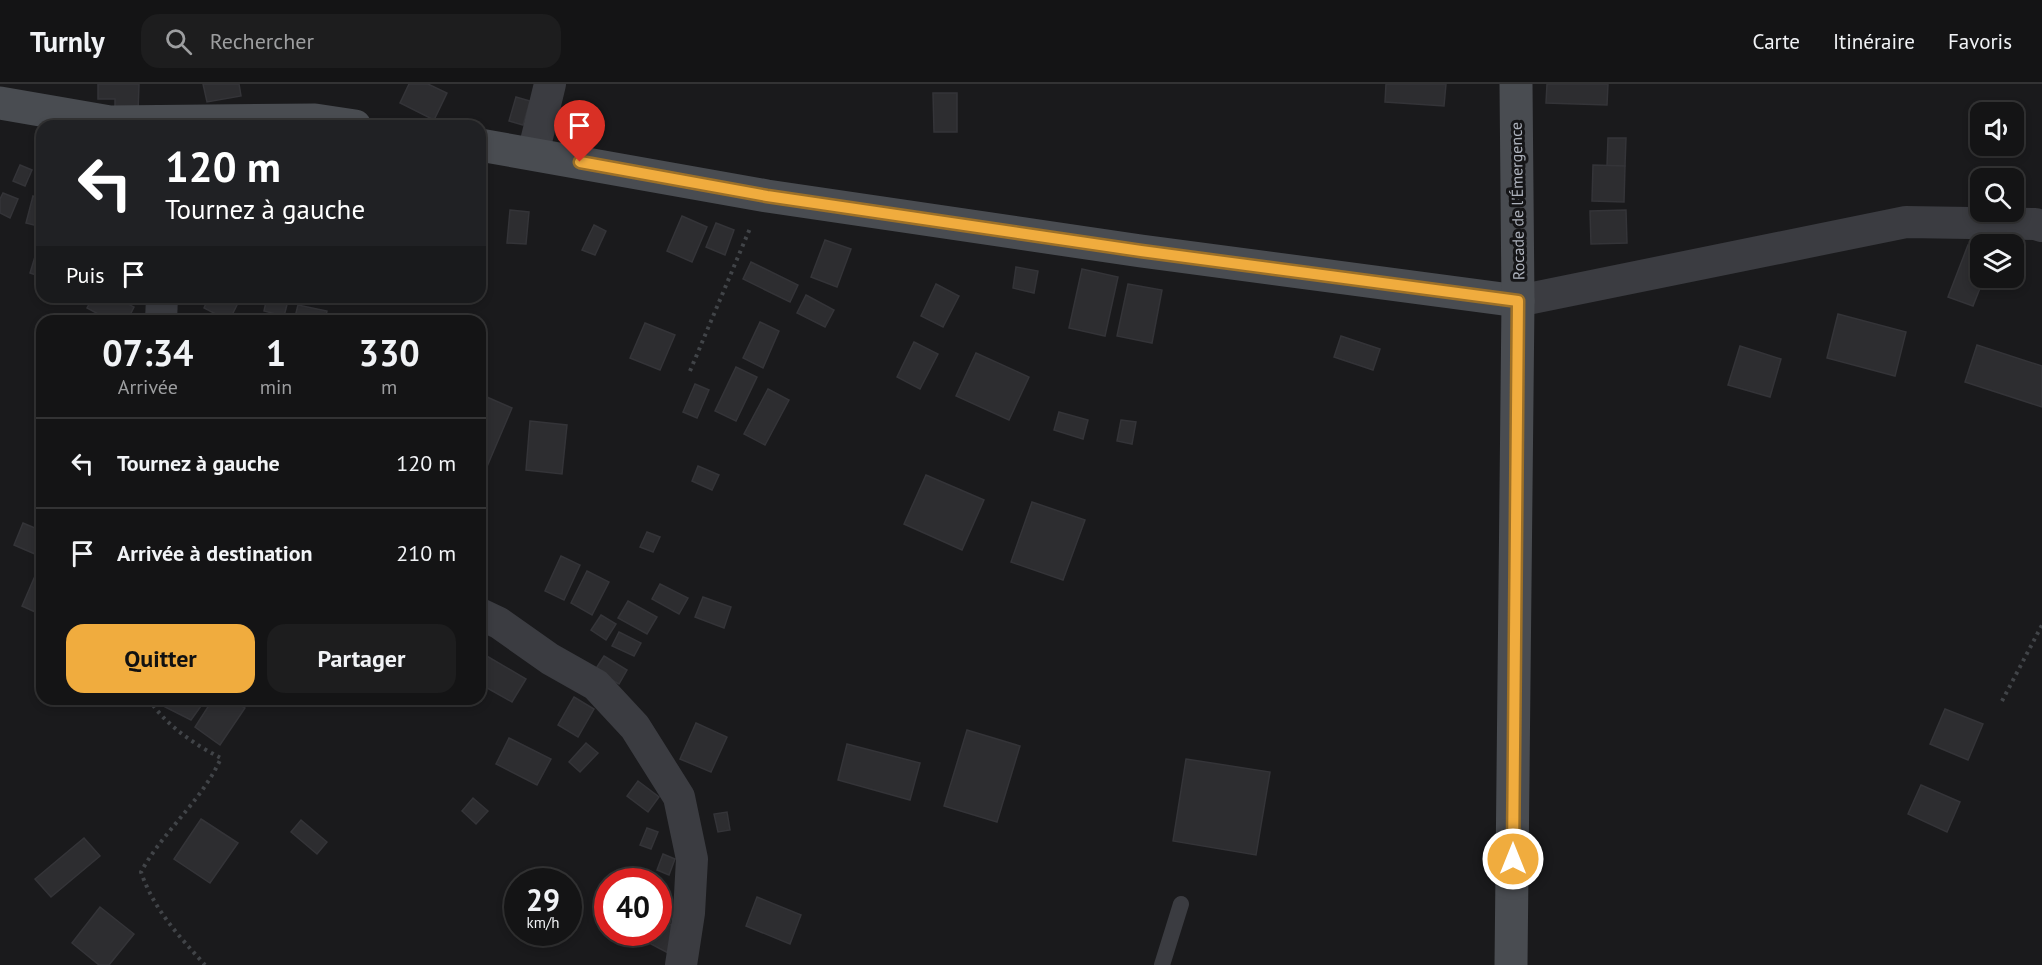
<!DOCTYPE html>
<html lang="fr">
<meta charset="utf-8">
<style>
:root{--surface:#141415;--page:#1d1d1e;--text:#f1f3f6;--muted:#9d9ea0;--line:#333334;--accent:#f0ac3e}
body{margin:0;font-family:"PT Sans",sans-serif;background:var(--page);color:var(--text);height:100vh;display:flex;flex-direction:column;font-size:22px;white-space:nowrap}
*{box-sizing:border-box;margin:0}
p{font-size:20px;color:var(--muted)}
.icon{flex:none;width:33px;height:33px;fill:none;stroke:currentColor;stroke-width:2;stroke-linecap:round;stroke-linejoin:round}
.map{position:relative;flex:1;overflow:hidden}
.details{position:absolute;left:36px;top:231px;width:450px;height:390px;display:flex;flex-direction:column;background:var(--surface);border-radius:18px;box-shadow:0 3px 9px #0003,0 0 0 2px var(--line)}
.details>*{flex:none}
.guide{position:absolute;left:36px;top:36px;width:450px;height:183px;border-radius:18px;box-shadow:0 3px 9px #0003,0 0 0 2px var(--line);background:#202124;color:#fff;overflow:hidden}
.tools{position:absolute;left:1970px;top:18px;display:grid;gap:12px}
.tools a{display:grid;place-items:center;width:54px;height:54px;border-radius:12px;background:var(--surface);box-shadow:0 3px 9px #0003,0 0 0 2px var(--line);font-size:30px}
.speed{position:absolute;left:504px;top:784px;display:flex;gap:12px;font-size:30px;font-weight:700;text-align:center}
.speed>*{display:grid;place-content:center;width:78px;height:78px;border-radius:50%;background:var(--surface);box-shadow:0 3px 9px #0003,0 0 0 2px var(--line);line-height:1}
.speed small{font-size:15px;font-weight:400}
.speed .limit{border:9px solid #d22;background:#fff;color:#111}
.pin{position:absolute;display:grid;place-items:center;width:51px;height:51px;color:#fff;margin:-62px -26px;border-radius:50% 50% 50% 0;rotate:-45deg;box-shadow:0 0 6px #0007}
.pin .icon{rotate:45deg}
.me{position:absolute;width:66px;margin:-33px;rotate:0deg;stroke-linejoin:round;filter:drop-shadow(0 0 4px #0008)}
.turn{display:flex;align-items:center;gap:21px;height:126px;padding:0 30px;font-size:27px}
.turn .icon{width:78px;height:78px;stroke-width:2.5}
.turn b{display:block;font-size:42px;line-height:51px}
.then{display:flex;align-items:center;height:57px;padding:0 30px;background:#0003;gap:12px;font-size:22px}
.eta{display:flex;justify-content:space-evenly;align-items:center;height:102px;text-align:center}
.eta b{font-size:36px;font-weight:800;line-height:42px}
.cta{display:flex;gap:12px;margin-top:auto;padding:12px 30px}
.cta a{flex:1;height:69px;border-radius:18px;background:var(--accent);color:#111;font-size:24px;font-weight:800;line-height:69px;text-align:center}
.cta a+a{background:var(--page);color:var(--text)}
ul{padding:0;list-style:none}
li{display:flex;align-items:center;gap:18px;height:90px;padding:0 30px;border-top:2px solid var(--line)}
li div{flex:1}
li b{display:block;font-size:22px}
li em{font-style:normal}
header{display:flex;align-items:center;gap:36px;box-sizing:border-box;height:84px;padding:0 30px;background:var(--surface);border-bottom:2px solid var(--line)}
header strong{font-size:28px}
nav{display:flex;gap:33px;margin-inline-start:auto;font-size:21px}
.search{width:420px;height:54px;background:var(--page);display:flex;align-items:center;gap:15px;box-sizing:border-box;padding:0 21px;border-radius:18px;color:var(--muted);font-size:22px}
.map>svg:first-child{display:block}
.building{fill:#2d2d30;stroke:#343438;stroke-width:1.5}
.lines{fill:none;stroke-linecap:round;stroke-linejoin:round}
.path{stroke:#414448;stroke-width:4;stroke-dasharray:3 4.5;stroke-linecap:butt}
.lane{stroke:#3b3c41;stroke-width:16}
.street{stroke:#3b3c41;stroke-width:32}
.secondary{stroke:#494c51;stroke-width:33}
.route-casing{stroke:#9c7028;stroke-width:15}
.route{stroke:#f0ac3e;stroke-width:10}
.labels{text-anchor:middle;dominant-baseline:central;stroke-width:6;stroke-linejoin:round;paint-order:stroke}
.street-label{font-size:16px;fill:#adb2bc;stroke:#151517}
</style>
<header>
<strong>Turnly</strong>
<div class="search"><svg class="icon" aria-label="search" viewBox="0 0 24 24"><circle cx="10" cy="10" r="6"/><path d="M15 15l6 6"/></svg>Rechercher</div>
<nav><a>Carte</a><a>Itinéraire</a><a>Favoris</a></nav>
</header>
<div class="map">
<svg width="2042" height="881" viewBox="0 0 2042 881">
<rect width="100%" height="100%" fill="#1a1a1c"/>
<g class="building">
<path d="M98,0H139L138,28H115V15H98Z"/>
<path d="M203,0H239L241,12L207,18Z"/>
<path d="M409,0H428L447,9L434,36L400,19Z"/>
<path d="M1386,0H1446L1444,22L1385,18Z"/>
<path d="M1547,0H1608L1607,21L1546,19Z"/>
<path d="M933,9H957V48H934Z"/>
<path d="M516,13L530,17L523,41L509,37Z"/>
<path d="M1608,54H1626L1625,82H1607Z"/>
<path d="M20,81L32,86L25,102L13,97Z"/>
<path d="M1593,81L1625,82L1624,118L1592,117Z"/>
<path d="M3,109L18,115L10,134L0,129V115Z"/>
<path d="M33,112L42,115V143L26,139Z"/>
<path d="M510,126L529,128L526,160L507,159Z"/>
<path d="M1626,126L1627,159L1591,160L1590,127Z"/>
<path d="M682,132L707,143L692,178L667,167Z"/>
<path d="M716,139L734,146L725,171L706,163Z"/>
<path d="M594,141L606,147L595,171L582,166Z"/>
<path d="M825,156L851,165L837,203L811,193Z"/>
<path d="M1968,161L1980,166V194H1984L1973,222L1948,213Z"/>
<path d="M37,166L42,168V193L30,189Z"/>
<path d="M751,178L798,201L790,218L743,195Z"/>
<path d="M1016,183L1038,187L1034,209L1013,204Z"/>
<path d="M1082,185L1118,193L1105,252L1069,244Z"/>
<path d="M936,200L959,212L943,243L921,232Z"/>
<path d="M1128,200L1162,206L1152,259L1117,252Z"/>
<path d="M806,211L834,226L825,243L797,229Z"/>
<path d="M93,213H114L134,223L127,237H111L87,224Z"/>
<path d="M209,213H241L229,237L204,224Z"/>
<path d="M267,213H289L284,232L264,227Z"/>
<path d="M298,221L327,227L325,237H294Z"/>
<path d="M1838,230L1906,248L1895,292L1827,274Z"/>
<path d="M760,238L779,247L763,284L743,274Z"/>
<path d="M645,239L675,251L660,286L630,274Z"/>
<path d="M1341,252L1380,265L1373,286L1334,273Z"/>
<path d="M914,258L938,270L920,305L897,293Z"/>
<path d="M1977,261L2042,282V323L1965,298Z"/>
<path d="M1740,262L1781,275L1770,313L1728,301Z"/>
<path d="M976,269L1029,293L1009,336L956,312Z"/>
<path d="M736,283L757,293L736,337L715,327Z"/>
<path d="M695,300L709,306L697,334L683,328Z"/>
<path d="M768,305L789,316L765,361L744,350Z"/>
<path d="M480,310L512,324L480,399Z"/>
<path d="M1059,328L1088,336L1083,355L1054,346Z"/>
<path d="M1121,336L1136,338L1132,360L1117,357Z"/>
<path d="M530,337L567,341L562,390L526,386Z"/>
<path d="M698,382L719,391L712,406L692,397Z"/>
<path d="M926,391L984,416L962,466L904,440Z"/>
<path d="M1032,418L1085,436L1063,496L1011,478Z"/>
<path d="M23,439L42,447V473L14,461Z"/>
<path d="M647,448L660,453L653,468L640,463Z"/>
<path d="M561,472L580,481L564,516L545,507Z"/>
<path d="M38,485L42,487V531L22,522Z"/>
<path d="M587,487L609,498L592,531L571,519Z"/>
<path d="M660,500L688,514L679,530L652,515Z"/>
<path d="M703,513L731,523L724,544L695,533Z"/>
<path d="M628,517L657,533L647,550L618,534Z"/>
<path d="M601,531L616,540L606,556L591,546Z"/>
<path d="M619,548L641,559L634,572L612,562Z"/>
<path d="M485,571L526,595L512,618L480,600V579Z"/>
<path d="M604,572L627,586L619,600L595,586Z"/>
<path d="M574,613L594,625L578,653L558,641Z"/>
<path d="M169,615H206L191,636L165,623Z"/>
<path d="M213,615H231L245,624L220,661L195,643Z"/>
<path d="M1945,625L1983,640L1968,676L1930,660Z"/>
<path d="M696,639L727,653L711,688L680,675Z"/>
<path d="M967,646L1020,662L997,738L944,722Z"/>
<path d="M509,654L551,675L537,701L496,680Z"/>
<path d="M586,659L598,669L580,688L569,678Z"/>
<path d="M847,660L920,679L910,716L838,696Z"/>
<path d="M1186,675L1270,688L1256,771L1173,757Z"/>
<path d="M638,697L659,713L648,728L627,712Z"/>
<path d="M1921,701L1960,718L1947,748L1908,730Z"/>
<path d="M473,714L488,727L476,740L462,727Z"/>
<path d="M727,728L730,746L718,748L714,730Z"/>
<path d="M201,735L238,759L210,799L174,775Z"/>
<path d="M301,736L327,758L317,770L291,748Z"/>
<path d="M647,744L658,748L651,765L640,761Z"/>
<path d="M84,754L100,772L51,813L35,795Z"/>
<path d="M663,770L675,775L669,791L657,786Z"/>
<path d="M757,813L801,831L790,860L746,842Z"/>
<path d="M100,823L134,850L109,881H99L72,859Z"/>
<path d="M661,836L682,846L670,870L649,859L654,849H658Z"/>
</g>
<g class="lines">
<g class="path">
<path d="M690,287L751,142"/>
<path d="M149,615C164,640 195,661 221,674C202,717 163,747 141,788C154,826 179,852 205,881"/>
<path d="M2002,617L2042,541"/>
</g>
<path class="lane" d="M1162,881L1181,820"/>
<g class="street">
<path d="M533,70L550,0"/>
<path d="M1518,217L1906,138L2035,140L2042,142"/>
<path d="M161,237L162,213"/>
<path d="M480,530L499,539L550,575L596,601L635,643L679,713L692,775L689,829L681,881"/>
</g>
<g class="secondary">
<path d="M0,19L110,38L315,36L355,42"/>
<path d="M480,61L767,112L1141,167L1518,217"/>
<path d="M1511,881L1518,217L1516,0"/>
</g>
</g>
<g class="lines">
<g class="route-casing">
<path id="route" d="M580,78L767,112L1141,167L1518,217L1513,775"/>
</g>
<use href="#route" class="route"/>
</g>
<g class="labels">
<g class="street-label">
<text transform="translate(1517 117) rotate(-91)">Rocade de l'Émergence</text>
</g>
</g>
</svg>
<div class="tools">
<a><svg class="icon" aria-label="sound" viewBox="0 0 24 24"><path d="M4 9h4l5-4v14l-5-4H4zM17 9q2 3 0 6"/></svg></a>
<a><svg class="icon" aria-label="search" viewBox="0 0 24 24"><circle cx="10" cy="10" r="6"/><path d="M15 15l6 6"/></svg></a>
<a><svg class="icon" aria-label="layers" viewBox="0 0 24 24"><path d="M12 4l9 5-9 5-9-5zM3 14l9 5 9-5"/></svg></a>
</div>
<div class="speed"><div>29<small>km/h</small></div><div class="limit">40</div></div>
<div class="pin" style="left:580px;top:78px;background:#d93025"><svg class="icon" aria-label="arrive" viewBox="0 0 24 24"><path d="M6 21V4h12l-3 4 3 4H6"/></svg></div>
<svg class="me" style="left:1513px;top:775px" viewBox="-20 -20 40 40"><circle r="17" fill="#f0ac3e" stroke="#fff" stroke-width="3"/><path d="M0-11L8 9 0 5-8 9z" fill="#fff"/></svg>
<div class="guide">
<div class="turn"><svg class="icon" aria-label="left" viewBox="0 0 24 24"><path d="M17 20v-9H6M10 6l-5 5 5 5"/></svg><div><b>120 m</b>Tournez à gauche</div></div>
<div class="then">Puis<svg class="icon" aria-label="arrive" viewBox="0 0 24 24"><path d="M6 21V4h12l-3 4 3 4H6"/></svg></div>
</div>
<section class="details">
<div class="eta">
<div><b>07:34</b><p>Arrivée</p></div>
<div><b>1</b><p>min</p></div>
<div><b>330</b><p>m</p></div>
</div>
<ul>
<li><svg class="icon" aria-label="left" viewBox="0 0 24 24"><path d="M17 20v-9H6M10 6l-5 5 5 5"/></svg><div><b>Tournez à gauche</b></div><em>120 m</em></li>
<li><svg class="icon" aria-label="arrive" viewBox="0 0 24 24"><path d="M6 21V4h12l-3 4 3 4H6"/></svg><div><b>Arrivée à destination</b></div><em>210 m</em></li>
</ul>
<div class="cta"><a>Quitter</a><a>Partager</a></div>
</section>
</div>
